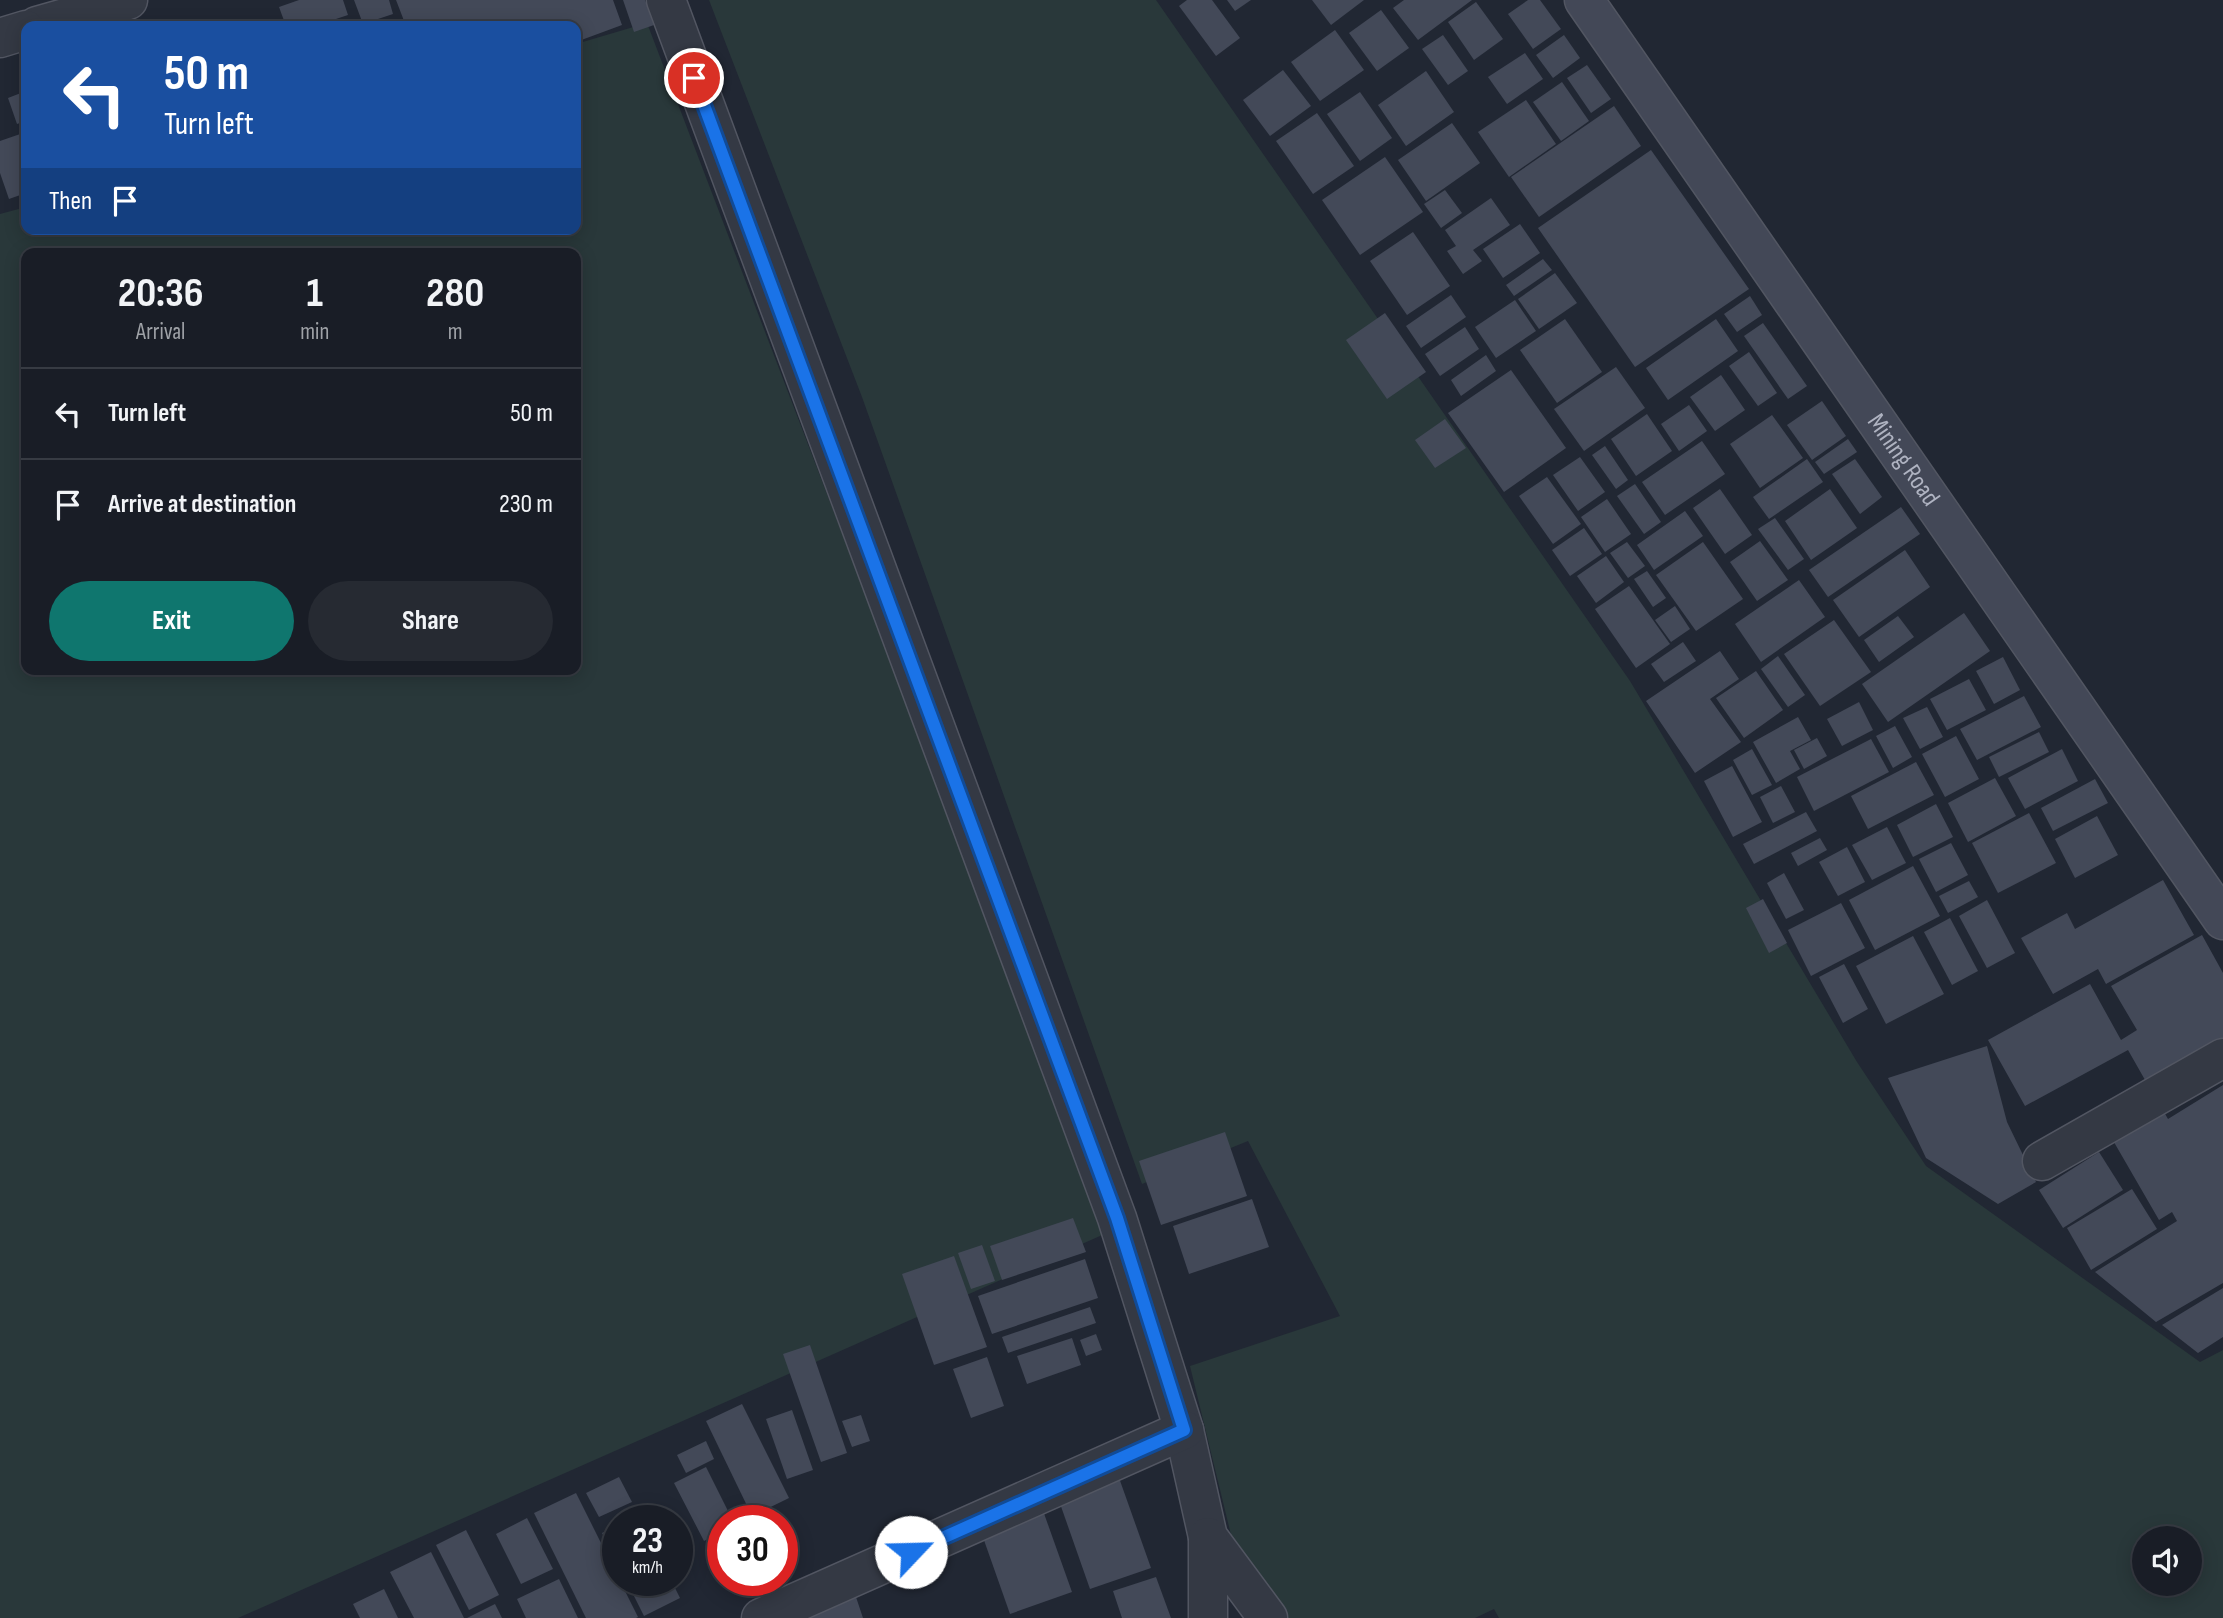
<!DOCTYPE html>
<style>
:root{--surface:#191d26;--page:#262a32;--text:#f1f3f6;--muted:#9fa2a7;--line:#373b43;--accent:#0f766e}
body{margin:0;font-family:"Sofia Sans Condensed",sans-serif;background:var(--page);color:var(--text);height:100vh;display:flex;flex-direction:column;font-size:26px;white-space:nowrap}
*{box-sizing:border-box;margin:0}
p{font-size:23px;color:var(--muted)}
.icon{flex:none;width:38px;height:38px;fill:none;stroke:currentColor;stroke-width:2;stroke-linecap:round;stroke-linejoin:round}
.map{position:relative;flex:1;overflow:hidden}
.side{position:absolute;left:21px;top:248px;width:560px;height:427px;display:flex;flex-direction:column;background:var(--surface);border-radius:14px;box-shadow:0 4px 18px #0003,0 0 0 2px var(--line)}
.side>*{flex:none}
.top-card{position:absolute;left:21px;top:21px;width:560px;height:214px;border-radius:14px;box-shadow:0 4px 18px #0003,0 0 0 2px var(--line);background:#1a4fa0;color:#fff;overflow:hidden}
.tools{position:absolute;left:2132px;top:1526px;display:grid;gap:14px}
.tools a{display:grid;place-items:center;width:70px;height:70px;border-radius:50%;background:var(--surface);box-shadow:0 4px 18px #0003,0 0 0 2px var(--line);font-size:35px}
.speed{position:absolute;left:602px;top:1505px;display:flex;gap:14px;font-size:35px;font-weight:700;text-align:center}
.speed>*{display:grid;place-content:center;width:91px;height:91px;border-radius:50%;background:var(--surface);box-shadow:0 4px 18px #0003,0 0 0 2px var(--line);line-height:1}
.speed small{font-size:18px;font-weight:400}
.speed .limit{border:10px solid #d22;background:#fff;color:#111}
.pin{position:absolute;display:grid;place-items:center;width:60px;height:60px;color:#fff;margin:-30px;border:4px solid #fff;border-radius:50%;box-shadow:0 2px 7px #0007}
.me{position:absolute;width:77px;margin:-38px;rotate:66deg;stroke-linejoin:round;filter:drop-shadow(0 0 5px #0008)}
.turn{display:flex;align-items:center;gap:24px;height:147px;padding:0 28px;font-size:32px}
.turn .icon{width:91px;height:91px;stroke-width:2.5}
.turn b{display:block;font-size:49px;line-height:60px}
.then{display:flex;align-items:center;height:66px;padding:0 28px;background:#0003;gap:14px;font-size:26px}
.eta{display:flex;justify-content:space-evenly;align-items:center;height:119px;text-align:center}
.eta b{font-size:42px;font-weight:700;line-height:49px}
.button{display:flex;gap:14px;margin-top:auto;padding:14px 28px}
.button a{flex:1;height:80px;border-radius:42px;background:var(--accent);color:#fff;font-size:28px;font-weight:700;line-height:80px;text-align:center}
.button a+a{background:var(--page);color:var(--text)}
ul{padding:0;list-style:none}
li{display:flex;align-items:center;gap:21px;height:91px;padding:0 28px;border-top:2px solid var(--line)}
li div{flex:1}
li b{display:block;font-size:26px}
li em{font-style:normal}
.map>svg:first-child{display:block}
.green{fill:#29383a;fill-rule:evenodd}
.building{fill:#434958}
.lines{fill:none;stroke-linecap:round;stroke-linejoin:round}
.street-casing{stroke:#525662;stroke-width:41}
.secondary-casing{stroke:#525662;stroke-width:41}
.street{stroke:#343944;stroke-width:38}
.secondary{stroke:#434857;stroke-width:38}
.route-casing{stroke:#114b97;stroke-width:18}
.route{stroke:#1a73e8;stroke-width:12}
.labels{text-anchor:middle;dominant-baseline:central;stroke-width:6;stroke-linejoin:round;paint-order:stroke}
.street-label{font-size:26px;fill:#afb3c1;stroke:#1a1e29}
</style>
<div class="map">
<svg width="2223" height="1618" viewBox="0 0 2223 1618">
<rect width="100%" height="100%" fill="#212733"/>
<g class="green">
<path d="M709,0H1156L1630,681L1857,1062L1926,1166L2200,1362L2223,1350V1618H1499L1494,1609L1475,1618H1282L1232,1539L1190,1366L1340,1316L1248,1141L1142,1184L862,397ZM2144,1538H2189V1584H2144Z"/>
<path d="M647,23L1109,1232L238,1618H0V214L26,207V229H576V44ZM26,254H576V670H26Z"/>
</g>
<g class="building">
<path d="M299,0H343L348,15L315,26H286L279,7Z"/>
<path d="M354,0H389L393,14L363,24Z"/>
<path d="M396,0H613L622,25L576,42V26H406Z"/>
<path d="M623,0H645L654,25L634,32Z"/>
<path d="M1187,0H1212L1240,38L1216,56L1179,6Z"/>
<path d="M1227,0H1251L1235,11Z"/>
<path d="M1312,0H1364L1331,25Z"/>
<path d="M1404,0H1472L1418,40L1393,8Z"/>
<path d="M1528,0H1540L1561,29L1533,49L1508,14Z"/>
<path d="M1476,2L1503,39L1474,60L1448,22Z"/>
<path d="M1381,10L1409,48L1377,71L1349,33Z"/>
<path d="M393,20L395,26H375Z"/>
<path d="M1335,30L1364,70L1320,101L1291,62Z"/>
<path d="M1443,35L1468,71L1448,85L1422,49Z"/>
<path d="M1564,35L1580,58L1553,78L1536,55Z"/>
<path d="M1525,53L1543,79L1507,104L1488,77Z"/>
<path d="M1587,65L1611,99L1591,113L1567,78Z"/>
<path d="M1283,70L1311,106L1270,136L1243,100Z"/>
<path d="M1426,71L1454,112L1406,146L1378,105Z"/>
<path d="M1562,82L1589,121L1561,141L1533,102Z"/>
<path d="M26,91V121L17,124L8,98Z"/>
<path d="M1360,92L1392,138L1360,161L1327,114Z"/>
<path d="M1526,100L1556,144L1509,177L1478,132Z"/>
<path d="M1614,106L1641,146L1539,217L1511,177Z"/>
<path d="M1317,113L1354,166L1313,194L1276,141Z"/>
<path d="M1452,123L1480,163L1426,201L1398,160Z"/>
<path d="M26,132V193L9,199L0,173V141Z"/>
<path d="M1651,150L1749,289L1635,367L1538,228Z"/>
<path d="M1385,157L1423,212L1360,255L1322,200Z"/>
<path d="M1445,190L1462,213L1441,228L1424,204Z"/>
<path d="M1491,198L1510,225L1473,250L1482,261L1463,274L1447,251L1456,246L1445,230Z"/>
<path d="M1520,224L1540,253L1503,278L1483,249Z"/>
<path d="M1413,232L1450,286L1407,315L1370,261Z"/>
<path d="M1543,259L1552,270L1514,296L1506,285Z"/>
<path d="M1555,273L1577,303L1539,329L1518,299Z"/>
<path d="M1451,295L1466,317L1421,348L1406,326Z"/>
<path d="M1750,296L1762,315L1737,332L1724,314Z"/>
<path d="M1515,300L1536,331L1496,358L1475,327Z"/>
<path d="M1385,313L1426,372L1387,399L1346,340Z"/>
<path d="M1565,319L1602,372L1557,403L1520,350Z"/>
<path d="M1716,319L1738,351L1668,400L1646,368Z"/>
<path d="M1763,323L1807,386L1788,399L1744,336Z"/>
<path d="M1465,327L1479,349L1440,376L1425,354Z"/>
<path d="M1749,352L1777,393L1758,406L1729,366Z"/>
<path d="M1486,355L1496,371L1461,396L1451,380Z"/>
<path d="M1616,367L1645,408L1584,451L1554,409Z"/>
<path d="M1511,370L1566,448L1504,492L1448,413Z"/>
<path d="M1721,375L1745,410L1715,431L1690,397Z"/>
<path d="M1822,401L1846,436L1812,460L1787,425Z"/>
<path d="M1689,405L1707,431L1679,451L1661,424Z"/>
<path d="M1647,414L1672,451L1636,476L1611,439Z"/>
<path d="M1772,415L1803,458L1760,488L1730,444Z"/>
<path d="M1445,419L1466,448L1435,468L1415,440Z"/>
<path d="M1848,439L1857,452L1824,474L1815,462Z"/>
<path d="M1702,441L1725,474L1665,515L1642,482Z"/>
<path d="M1605,446L1628,480L1616,489L1592,455Z"/>
<path d="M1580,457L1605,492L1578,511L1553,475Z"/>
<path d="M1807,459L1823,482L1769,519L1753,497Z"/>
<path d="M1855,459L1882,497L1860,514L1832,474Z"/>
<path d="M1547,477L1581,524L1553,544L1519,496Z"/>
<path d="M1635,484L1661,522L1644,534L1617,496Z"/>
<path d="M1720,489L1752,535L1725,554L1693,508Z"/>
<path d="M1830,489L1857,528L1811,560L1785,521Z"/>
<path d="M1607,499L1631,534L1605,552L1581,517Z"/>
<path d="M1901,507L1920,534L1828,597L1809,570Z"/>
<path d="M1685,511L1703,536L1654,570L1637,545Z"/>
<path d="M1775,518L1804,559L1788,570L1758,529Z"/>
<path d="M1584,528L1602,554L1570,576L1552,550Z"/>
<path d="M1760,541L1788,580L1757,601L1730,562Z"/>
<path d="M1627,542L1645,566L1628,578L1610,553Z"/>
<path d="M1703,542L1743,599L1696,631L1656,575Z"/>
<path d="M1905,550L1930,587L1859,637L1833,600Z"/>
<path d="M1606,556L1624,582L1596,603L1577,576Z"/>
<path d="M1647,571L1666,598L1653,607L1634,579Z"/>
<path d="M1799,580L1825,617L1761,662L1735,624Z"/>
<path d="M1629,586L1670,644L1636,668L1595,609Z"/>
<path d="M1675,606L1690,629L1671,642L1655,620Z"/>
<path d="M1964,613L1990,651L1888,722L1862,684Z"/>
<path d="M1898,616L1914,637L1879,662L1864,640Z"/>
<path d="M1834,620L1871,672L1820,706L1784,654Z"/>
<path d="M1683,642L1696,661L1664,682L1651,664Z"/>
<path d="M1720,651L1739,679L1710,699L1741,742L1695,773L1646,701Z"/>
<path d="M1778,656L1805,695L1788,707L1761,669Z"/>
<path d="M2003,657L2020,690L1994,704L1976,671Z"/>
<path d="M1756,671L1783,710L1744,738L1716,698Z"/>
<path d="M1969,679L1986,710L1947,730L1930,699Z"/>
<path d="M2024,696L2041,727L1977,760L1960,729Z"/>
<path d="M1859,702L1873,730L1842,746L1827,719Z"/>
<path d="M1927,707L1943,737L1920,749L1903,718Z"/>
<path d="M1798,717L1811,740L1790,751L1800,769L1776,783L1753,742Z"/>
<path d="M1895,726L1912,757L1893,768L1876,736Z"/>
<path d="M2039,732L2049,752L1999,777L1989,757Z"/>
<path d="M1956,736L1979,779L1945,797L1922,754Z"/>
<path d="M1817,738L1827,756L1804,769L1794,750Z"/>
<path d="M1871,739L1889,772L1814,811L1797,777Z"/>
<path d="M1752,749L1772,785L1752,795L1733,760Z"/>
<path d="M2062,749L2078,781L2025,809L2008,778Z"/>
<path d="M1916,762L1934,795L1868,829L1851,796Z"/>
<path d="M1732,766L1762,822L1733,837L1704,781Z"/>
<path d="M1995,778L2016,816L1968,842L1948,803Z"/>
<path d="M2095,779L2108,803L2053,831L2041,808Z"/>
<path d="M1781,786L1795,812L1773,823L1760,797Z"/>
<path d="M1936,804L1953,837L1913,857L1897,825Z"/>
<path d="M1806,812L1817,831L1754,864L1743,844Z"/>
<path d="M2029,813L2056,863L1998,893L1972,843Z"/>
<path d="M2097,816L2118,855L2075,878L2055,839Z"/>
<path d="M1887,827L1906,863L1872,880L1852,845Z"/>
<path d="M1820,838L1827,850L1798,866L1791,853Z"/>
<path d="M1951,843L1968,875L1936,892L1919,859Z"/>
<path d="M1847,847L1865,882L1838,896L1819,862Z"/>
<path d="M1913,866L1940,916L1875,950L1849,900Z"/>
<path d="M1784,873L1804,910L1786,919L1767,883Z"/>
<path d="M2163,880L2194,935L2106,984L2098,969L2053,994L2021,938L2067,913L2075,929Z"/>
<path d="M1969,881L1978,897L1948,913L1939,896Z"/>
<path d="M1763,899L1787,943L1769,953L1746,908Z"/>
<path d="M1987,900L2015,953L1987,968L1959,916Z"/>
<path d="M1841,903L1865,948L1811,976L1788,930Z"/>
<path d="M1950,918L1978,971L1952,985L1924,932Z"/>
<path d="M2202,935L2223,973V1044L2149,1087L2128,1050L2025,1106L1988,1040L2090,984L2121,1040L2137,1030L2111,986Z"/>
<path d="M1913,936L1944,994L1886,1024L1856,966Z"/>
<path d="M1844,964L1868,1009L1843,1023L1819,977Z"/>
<path d="M1987,1046L2007,1122L2036,1182L1998,1204L1926,1158L1888,1078Z"/>
<path d="M2223,1085V1283L2156,1322L2095,1272L2177,1221L2172,1212L2159,1220L2111,1137L2161,1107L2168,1119Z"/>
<path d="M1225,1132L1247,1196L1161,1225L1139,1161Z"/>
<path d="M2099,1152L2123,1190L2063,1228L2039,1190Z"/>
<path d="M2132,1189L2157,1229L2091,1270L2067,1228Z"/>
<path d="M1252,1199L1269,1247L1189,1274L1173,1226Z"/>
<path d="M1073,1218L1086,1252L1002,1280L990,1246Z"/>
<path d="M982,1245L995,1281L971,1289L958,1253Z"/>
<path d="M954,1256L987,1347L934,1365L902,1274Z"/>
<path d="M1085,1259L1098,1298L992,1334L978,1296Z"/>
<path d="M2223,1288V1337L2198,1353L2162,1325Z"/>
<path d="M1090,1307L1096,1323L1008,1353L1002,1337Z"/>
<path d="M1096,1334L1102,1350L1086,1356L1080,1340Z"/>
<path d="M1072,1338L1081,1365L1027,1384L1017,1356Z"/>
<path d="M810,1345L847,1453L821,1462L783,1354Z"/>
<path d="M987,1357L1004,1406L971,1418L953,1369Z"/>
<path d="M742,1404L789,1498L752,1516L706,1421Z"/>
<path d="M792,1410L813,1470L787,1479L766,1419Z"/>
<path d="M861,1415L870,1441L852,1447L842,1421Z"/>
<path d="M706,1441L714,1459L686,1473L677,1455Z"/>
<path d="M706,1467L733,1521H723V1532L704,1541L674,1483Z"/>
<path d="M1118,1475L1151,1568L1090,1589L1057,1495Z"/>
<path d="M619,1477L632,1502L599,1517L586,1493Z"/>
<path d="M576,1493L638,1617L636,1618H586L534,1513Z"/>
<path d="M1041,1505L1072,1592L1010,1614L979,1526Z"/>
<path d="M527,1518L553,1569L521,1584L496,1534Z"/>
<path d="M618,1525V1564L602,1533Z"/>
<path d="M466,1530L499,1595L469,1610L436,1545Z"/>
<path d="M431,1552L464,1618H414L390,1572Z"/>
<path d="M1156,1577L1171,1618H1122L1113,1591Z"/>
<path d="M559,1579L578,1618H526L517,1599Z"/>
<path d="M626,1580H671L680,1598L644,1616Z"/>
<path d="M853,1588L863,1618H768Z"/>
<path d="M384,1589L398,1618H360L353,1604Z"/>
<path d="M495,1604L502,1618H467Z"/>
</g>
<g class="lines">
<g class="street-casing">
<g id="street">
<path d="M666,0L1117,1218L1184,1430L1208,1537L1268,1618"/>
<path d="M37,26L128,0"/>
<path d="M0,38L26,30"/>
<path d="M2042,1161L2223,1058"/>
<path d="M1208,1537V1618"/>
<path d="M761,1618L1184,1430"/>
</g>
</g>
<g class="secondary-casing">
<g id="secondary">
<path id="s1" d="M1584,0L2223,920"/>
</g>
</g>
<use href="#street" class="street"/>
<use href="#secondary" class="secondary"/>
</g>
<g class="lines">
<g class="route-casing">
<path id="route" d="M694,78L1117,1218L1184,1430L911,1552"/>
</g>
<use href="#route" class="route"/>
</g>
<g class="labels">
<g class="street-label">
<text stroke="none"><textPath href="#s1" startOffset="560">Mining Road</textPath></text>
</g>
</g>
</svg>
<div class="tools">
<a><svg class="icon" aria-label="sound" viewBox="0 0 24 24"><path d="M4 9h4l5-4v14l-5-4H4zM17 9q2 3 0 6"/></svg></a>
</div>
<div class="speed"><div>23<small>km/h</small></div><div class="limit">30</div></div>
<div class="pin" style="left:694px;top:78px;background:#d93025"><svg class="icon" aria-label="arrive" viewBox="0 0 24 24"><path d="M6 21V4h12l-3 4 3 4H6"/></svg></div>
<svg class="me" style="left:911px;top:1552px" viewBox="-20 -20 40 40"><circle r="19" fill="#fff"/><path d="M0-13L10 11 0 6-10 11z" fill="#1a73e8"/></svg>
<div class="top-card">
<div class="turn"><svg class="icon" aria-label="left" viewBox="0 0 24 24"><path d="M17 20v-9H6M10 6l-5 5 5 5"/></svg><div><b>50 m</b>Turn left</div></div>
<div class="then">Then<svg class="icon" aria-label="arrive" viewBox="0 0 24 24"><path d="M6 21V4h12l-3 4 3 4H6"/></svg></div>
</div>
<section class="side">
<div class="eta">
<div><b>20:36</b><p>Arrival</p></div>
<div><b>1</b><p>min</p></div>
<div><b>280</b><p>m</p></div>
</div>
<ul>
<li><svg class="icon" aria-label="left" viewBox="0 0 24 24"><path d="M17 20v-9H6M10 6l-5 5 5 5"/></svg><div><b>Turn left</b></div><em>50 m</em></li>
<li><svg class="icon" aria-label="arrive" viewBox="0 0 24 24"><path d="M6 21V4h12l-3 4 3 4H6"/></svg><div><b>Arrive at destination</b></div><em>230 m</em></li>
</ul>
<div class="button"><a>Exit</a><a>Share</a></div>
</section>
</div>
